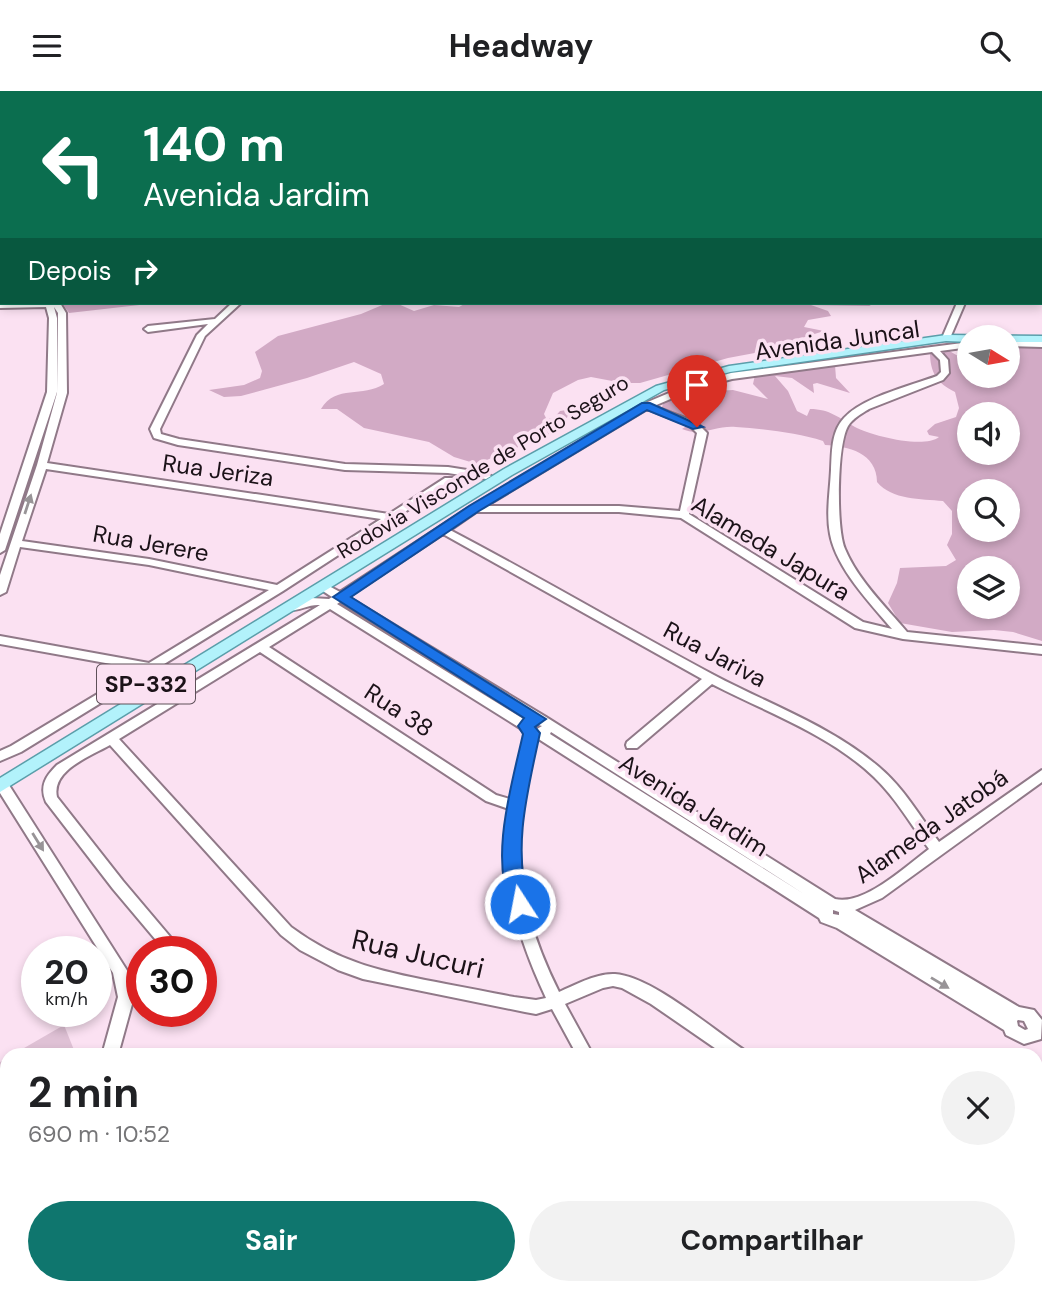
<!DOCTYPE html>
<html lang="pt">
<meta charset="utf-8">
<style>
:root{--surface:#fff;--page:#f2f2f2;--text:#202124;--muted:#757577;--accent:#0f766e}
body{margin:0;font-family:"DM Sans",sans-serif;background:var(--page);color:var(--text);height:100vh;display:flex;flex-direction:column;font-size:26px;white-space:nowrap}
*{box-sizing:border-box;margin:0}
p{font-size:23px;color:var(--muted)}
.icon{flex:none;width:38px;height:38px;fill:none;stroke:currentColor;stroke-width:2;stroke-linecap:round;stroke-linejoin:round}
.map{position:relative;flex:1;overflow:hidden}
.sheet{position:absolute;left:0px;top:957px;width:1043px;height:247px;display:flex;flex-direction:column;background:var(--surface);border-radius:21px 21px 0 0;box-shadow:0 4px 10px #0003}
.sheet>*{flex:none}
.banner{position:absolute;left:0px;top:0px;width:1043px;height:214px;box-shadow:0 4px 10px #0003;background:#0b6e4f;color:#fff;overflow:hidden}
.needle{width:46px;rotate:101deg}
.tools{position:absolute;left:957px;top:234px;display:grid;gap:14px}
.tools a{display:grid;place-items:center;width:63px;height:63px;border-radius:50%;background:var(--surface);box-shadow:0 4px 10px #0003;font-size:35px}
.speed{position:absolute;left:21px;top:845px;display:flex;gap:14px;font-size:35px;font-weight:700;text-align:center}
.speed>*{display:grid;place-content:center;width:91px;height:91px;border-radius:50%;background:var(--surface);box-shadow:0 4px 10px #0003;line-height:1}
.speed small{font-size:18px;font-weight:400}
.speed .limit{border:10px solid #d22;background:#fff;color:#111}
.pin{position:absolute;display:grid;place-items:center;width:60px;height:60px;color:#fff;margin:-72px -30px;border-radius:50% 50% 50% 0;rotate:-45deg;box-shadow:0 0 7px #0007}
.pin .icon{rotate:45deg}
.me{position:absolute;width:77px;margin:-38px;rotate:349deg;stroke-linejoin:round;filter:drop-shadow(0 0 5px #0008)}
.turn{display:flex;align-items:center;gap:24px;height:147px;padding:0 28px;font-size:32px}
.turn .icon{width:91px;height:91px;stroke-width:2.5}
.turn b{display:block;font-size:49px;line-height:60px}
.then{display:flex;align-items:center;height:66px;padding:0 28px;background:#0003;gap:14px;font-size:26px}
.round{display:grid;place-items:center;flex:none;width:74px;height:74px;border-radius:37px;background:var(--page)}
.headline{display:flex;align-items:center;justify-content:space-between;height:119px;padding:0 28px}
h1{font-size:42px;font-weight:700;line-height:52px}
.button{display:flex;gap:14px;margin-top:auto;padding:14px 28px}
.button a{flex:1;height:80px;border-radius:42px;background:var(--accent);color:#fff;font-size:28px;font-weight:700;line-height:80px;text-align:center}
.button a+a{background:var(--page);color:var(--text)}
header{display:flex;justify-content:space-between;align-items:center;height:91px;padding:0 28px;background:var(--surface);font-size:32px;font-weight:700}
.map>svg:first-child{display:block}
.green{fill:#dfc1d5}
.forest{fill:#d2aac5;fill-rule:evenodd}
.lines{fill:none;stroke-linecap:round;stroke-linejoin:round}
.minor-casing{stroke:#907988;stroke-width:4}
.major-casing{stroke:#5b9eaa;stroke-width:3}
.minor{fill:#fff;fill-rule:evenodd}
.major{fill:#b2f2fb;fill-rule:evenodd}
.oneway{fill:#989497}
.route{fill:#1a73e8;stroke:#114b97;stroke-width:2}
.labels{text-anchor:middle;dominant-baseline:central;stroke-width:7;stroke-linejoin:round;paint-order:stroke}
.far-street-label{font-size:21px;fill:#1b1218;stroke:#fbe1f2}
.shield{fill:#fbe1f2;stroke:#5e5059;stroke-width:2}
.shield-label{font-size:23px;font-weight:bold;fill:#1b1218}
.street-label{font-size:24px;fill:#1b1218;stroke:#fbe1f2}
.near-street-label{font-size:28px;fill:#1b1218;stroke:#fbe1f2}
</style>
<header><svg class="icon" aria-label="menu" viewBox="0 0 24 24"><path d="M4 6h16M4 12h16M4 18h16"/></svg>Headway<svg class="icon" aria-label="search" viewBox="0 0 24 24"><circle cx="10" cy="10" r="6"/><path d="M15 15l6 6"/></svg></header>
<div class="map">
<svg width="1042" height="1203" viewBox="0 0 1042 1203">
<rect width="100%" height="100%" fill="#fbe1f2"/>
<g class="green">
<path d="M64,934L76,964H12Z"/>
<path d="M7,967V1197H84L77,1203H0V971Z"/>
</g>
<g class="forest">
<path d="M604,0H931L606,2Z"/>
<path d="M62,212H157L69,222Z"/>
<path d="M387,212H396L414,220L434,214L459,216L466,212H866L871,215L811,214L828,220L831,225L808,229L804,236L824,240L805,246L791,255L728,267L640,292H623L591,286L578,289L553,302L544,323L546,327L553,328L560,320L567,319L570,324L548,344L477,373L454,366L429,351L364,337L337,318H321C336,293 363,307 384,293L381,283L354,271L307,287L241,305L224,306L209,299L244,294L260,287L262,280L255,261L278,245L361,223Z"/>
<path d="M1008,254H1042V550L1013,541L994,539L952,541L900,532L888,512L897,492L900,477L946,475L956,469L947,454L952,443V420L943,410C921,408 892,409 877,391C877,362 848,355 825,354L823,350C797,342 764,338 736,336C717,334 701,346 682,338L690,333L664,321L662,316L664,310L682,303L687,304C698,298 707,291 720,292L715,300L733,299L768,308L753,293L755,284L830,272L835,274L836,287L850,302L817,292L813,293L814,302L792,287L775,285L788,300L797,320L807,325L810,318C830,318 839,327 855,336C872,345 924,358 939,346L929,344L927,340L935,333L956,326L959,317L955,301C937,292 930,282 930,261L946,258L958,265L969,267L970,285H1008ZM970,324H1008V362H970ZM970,401H1008V439H970ZM970,478H1008V516H970Z"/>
</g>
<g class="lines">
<g class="minor-casing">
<g id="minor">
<path d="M143,0H149L141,2Z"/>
<path d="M329,0L343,2H326Z"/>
<path d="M957,0H964L955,2Z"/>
<rect x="1041" y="2" width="1" height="4"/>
<rect x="1041" y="80" width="1" height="4"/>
<rect x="1041" y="100" width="1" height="5"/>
<path d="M46,212H60L66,222L67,302L47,372L389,423L445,387H453L454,389L283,500L21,661L0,670V660L11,655L139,578L0,553V545L149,572L269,499L149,474L20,456L6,501L0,504V484L37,374L57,302L58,222L54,216L57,227V301L5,459L0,462V443L47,301L49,227L46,216L0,217V213ZM46,378L381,428L277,494L149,468L22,450Z"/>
<path d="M232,212H241L205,245L160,338L161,343L179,348L345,373L448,376L486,382L491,385L486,388L448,382L345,379L178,354L154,347L150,338L197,244L208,233L148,241L144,238L148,235L215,228Z"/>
<path d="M957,212H965L950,247L943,249L942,247Z"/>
<path d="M1008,249L1042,250V256L1008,255Z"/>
<path d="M970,251V256L940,260L948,269L949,282L943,289L869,318C861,323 853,327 848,335C837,354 836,438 845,458C858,489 885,515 907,541L1042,555V563L903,548L855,537L681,427L619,421H476L450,439C538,485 624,536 712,583C768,613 830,634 879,676C904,697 920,726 939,751L1042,679V691L882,807L855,819L1019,916L1034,919L1042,929L1041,948L1024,953L1006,944L1004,939L837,837L821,831L819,827L537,647C531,673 524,699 521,726C513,787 532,847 559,901C575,894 596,882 615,883C651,885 712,938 744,959L746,964H725L651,913L622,897L613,895L603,897L565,913L593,964H577L552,918L536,923L525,921L363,888L338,879L300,859L281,844L110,654C91,665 51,679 57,706L123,790L183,861H166L113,798L46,711C39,695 46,685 57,674L320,514C308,513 298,521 287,519L285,517L287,515L311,507L329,508L332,506L317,496L319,494H327L340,501L470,416L643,313L688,294L731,282ZM932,261L940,269L941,281L937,285C910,295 863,306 844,327C831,341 832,361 831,379C830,400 826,422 830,443C836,477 870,512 892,538L863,531L689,423L707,342L696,331L654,315L694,298L732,288ZM647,318L690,335L697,342L680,420L619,415H486ZM443,443L702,588L627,651L626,654L627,657H637L712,593C766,621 829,643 874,686C896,707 911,734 929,758C906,775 864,815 835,808L546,626L348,506ZM340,511L527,627L525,629L337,513ZM330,518L520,637L525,643L510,708L496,704L269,556ZM260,561L486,710L509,718C498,784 518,847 546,907L536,909L514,906C491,902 469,897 446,893C385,881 342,874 291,836L119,648ZM535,633L542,635L537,638L533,636ZM551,641L804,803L550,643ZM833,819L839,821V824L833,823ZM1018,929L1024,930L1028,938L1025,939L1018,935L1017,930Z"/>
<path d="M2,689L7,691L128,881L134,906L118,964H102L118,906L113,882L0,702V690Z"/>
<path d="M1036,1178L1042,1180V1202L1033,1197H1036Z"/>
<path d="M198,1197H217L219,1203H200Z"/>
<path d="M733,1197H753L755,1203H735Z"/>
</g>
</g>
<g class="major-casing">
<path id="major" d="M946,244L1042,245V251H1008V247H970V251L946,250L730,281L664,299L512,384L0,701V687L504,378L656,295L729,275Z"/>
</g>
<use href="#minor" class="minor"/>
<use href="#major" class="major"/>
</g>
<defs><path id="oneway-solid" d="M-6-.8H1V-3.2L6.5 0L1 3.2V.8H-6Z" transform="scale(1.75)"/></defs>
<g class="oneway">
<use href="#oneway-solid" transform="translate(28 413) rotate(-72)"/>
<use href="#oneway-solid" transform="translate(38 751) rotate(58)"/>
<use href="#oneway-solid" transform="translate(940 892) rotate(31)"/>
</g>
<path class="route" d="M642,312H650L703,336L693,338L647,319L479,420L351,506L546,628L535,636L540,642C528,699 512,756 529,813L526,819L520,821L513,819C488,770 512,693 523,643L518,635L524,627L333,506L469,415Z"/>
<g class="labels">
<g class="far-street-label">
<text transform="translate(483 376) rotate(-31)">Rodovia Visconde de Porto Seguro</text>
</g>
<rect class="shield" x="97" y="573.5" width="98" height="39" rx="5"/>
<g class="shield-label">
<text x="146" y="593">SP-332</text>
</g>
<g class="street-label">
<text transform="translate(837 249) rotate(-8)">Avenida Juncal</text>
<text transform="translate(218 379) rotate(8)">Rua Jeriza</text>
<text transform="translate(151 452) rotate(10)">Rua Jerere</text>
<text transform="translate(771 457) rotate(31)">Alameda Japura</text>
<text transform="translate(715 563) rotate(28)">Rua Jariva</text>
<text transform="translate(399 619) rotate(33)">Rua 38</text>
<text transform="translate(694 714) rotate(32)">Avenida Jardim</text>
<text transform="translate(931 735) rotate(-35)">Alameda Jatobá</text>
</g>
<g class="near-street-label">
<text transform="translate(418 863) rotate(13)">Rua Jucuri</text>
</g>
</g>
</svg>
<div class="tools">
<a><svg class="needle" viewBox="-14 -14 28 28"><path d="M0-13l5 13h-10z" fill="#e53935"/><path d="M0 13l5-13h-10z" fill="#757577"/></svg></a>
<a><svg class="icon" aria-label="sound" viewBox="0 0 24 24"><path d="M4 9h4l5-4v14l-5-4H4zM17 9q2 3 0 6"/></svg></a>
<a><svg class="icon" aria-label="search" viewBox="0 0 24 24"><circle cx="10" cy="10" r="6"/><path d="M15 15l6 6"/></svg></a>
<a><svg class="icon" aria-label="layers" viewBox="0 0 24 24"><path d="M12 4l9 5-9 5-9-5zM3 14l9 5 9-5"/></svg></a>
</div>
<div class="speed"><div>20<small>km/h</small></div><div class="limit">30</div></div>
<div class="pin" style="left:697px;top:336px;background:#d93025"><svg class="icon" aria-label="arrive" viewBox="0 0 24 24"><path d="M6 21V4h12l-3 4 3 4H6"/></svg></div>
<svg class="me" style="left:520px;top:813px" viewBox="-20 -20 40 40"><circle r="17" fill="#1a73e8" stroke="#fff" stroke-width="3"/><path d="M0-11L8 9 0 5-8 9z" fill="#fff"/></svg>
<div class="banner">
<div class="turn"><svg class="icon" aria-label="left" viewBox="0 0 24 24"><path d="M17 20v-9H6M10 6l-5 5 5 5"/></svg><div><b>140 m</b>Avenida Jardim</div></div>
<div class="then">Depois<svg class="icon" aria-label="right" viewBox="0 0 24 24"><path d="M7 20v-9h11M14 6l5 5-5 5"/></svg></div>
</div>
<section class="sheet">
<div class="headline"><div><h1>2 min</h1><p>690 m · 10:52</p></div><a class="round"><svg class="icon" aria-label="close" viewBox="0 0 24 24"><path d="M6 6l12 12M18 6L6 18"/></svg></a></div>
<div class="button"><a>Sair</a><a>Compartilhar</a></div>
</section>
</div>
